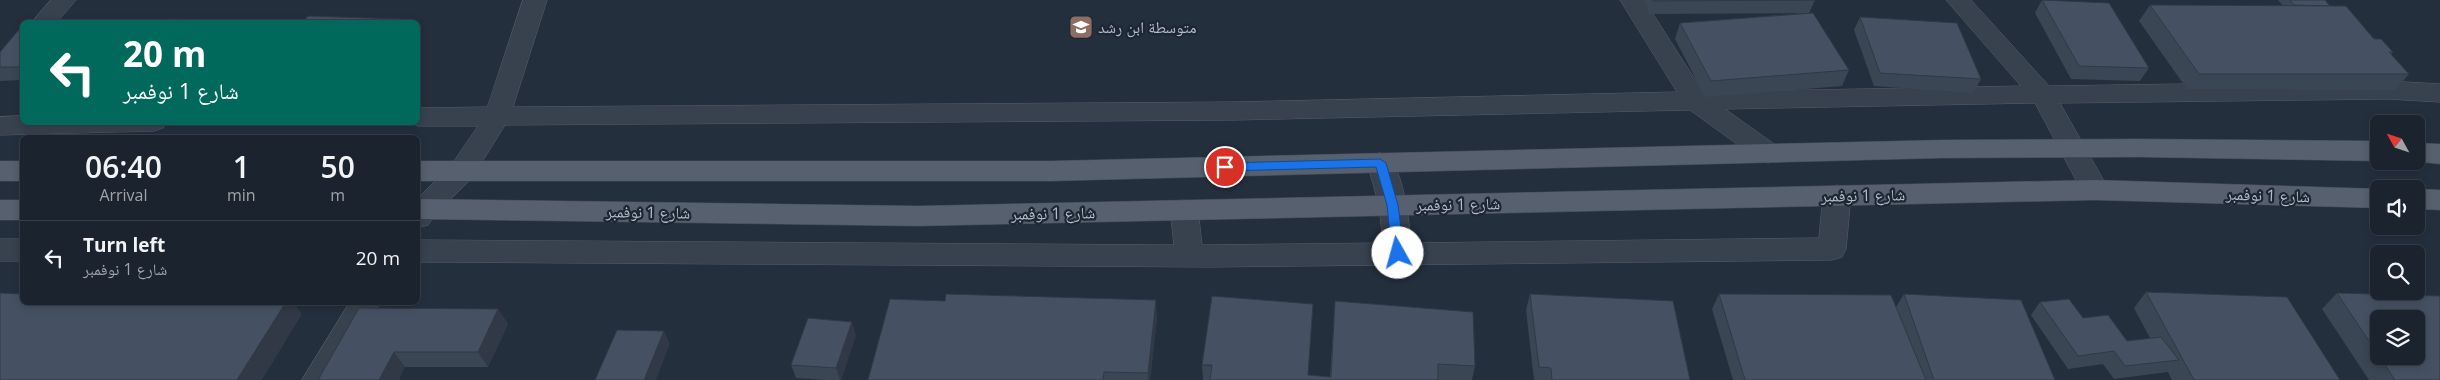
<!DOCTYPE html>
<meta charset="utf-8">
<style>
:root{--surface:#1b232e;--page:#282f3a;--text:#f1f3f6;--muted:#a0a4aa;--line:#39404a}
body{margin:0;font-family:"Open Sans","Noto Naskh Arabic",sans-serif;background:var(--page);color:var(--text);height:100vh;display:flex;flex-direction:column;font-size:19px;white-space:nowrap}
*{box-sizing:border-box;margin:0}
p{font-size:16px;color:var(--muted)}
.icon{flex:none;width:28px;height:28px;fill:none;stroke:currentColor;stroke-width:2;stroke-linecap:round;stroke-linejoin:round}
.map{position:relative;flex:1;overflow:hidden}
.panel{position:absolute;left:20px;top:135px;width:400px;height:170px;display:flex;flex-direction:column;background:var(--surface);border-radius:8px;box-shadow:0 2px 8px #0003,0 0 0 1px var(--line)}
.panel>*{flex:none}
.top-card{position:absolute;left:20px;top:20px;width:400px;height:105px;border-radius:8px;box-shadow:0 2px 8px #0003,0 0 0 1px var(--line);background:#00695c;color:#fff;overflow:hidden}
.needle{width:32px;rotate:310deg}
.tools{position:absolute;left:2370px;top:115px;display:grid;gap:10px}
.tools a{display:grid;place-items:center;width:55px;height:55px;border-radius:8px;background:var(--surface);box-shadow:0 2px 8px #0003,0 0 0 1px var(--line);font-size:25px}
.pin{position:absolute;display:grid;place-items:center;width:42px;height:42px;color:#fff;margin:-21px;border:2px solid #fff;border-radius:50%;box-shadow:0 1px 5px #0007}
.me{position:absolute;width:55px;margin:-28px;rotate:353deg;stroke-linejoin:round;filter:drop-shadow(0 0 4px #0008)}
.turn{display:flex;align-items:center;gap:18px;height:105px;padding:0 20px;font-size:22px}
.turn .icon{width:65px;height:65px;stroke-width:2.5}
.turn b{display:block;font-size:35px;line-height:42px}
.eta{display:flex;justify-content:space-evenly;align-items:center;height:85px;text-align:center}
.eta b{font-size:30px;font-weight:600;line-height:35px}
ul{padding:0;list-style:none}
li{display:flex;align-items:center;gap:15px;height:75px;padding:0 20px;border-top:1px solid var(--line)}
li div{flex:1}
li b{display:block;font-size:19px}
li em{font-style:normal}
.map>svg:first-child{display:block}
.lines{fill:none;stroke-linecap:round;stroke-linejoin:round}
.minor-casing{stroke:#565f6c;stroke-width:1}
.primary-casing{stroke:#414a57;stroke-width:1}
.minor{fill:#38414e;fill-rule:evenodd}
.primary{fill:#56606e;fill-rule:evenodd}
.wall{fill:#3b4654;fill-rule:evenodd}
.shaded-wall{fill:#303945}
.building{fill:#455162;stroke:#303945}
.route{fill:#1a73e8;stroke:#114b97}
.labels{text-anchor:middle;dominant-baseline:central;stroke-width:4.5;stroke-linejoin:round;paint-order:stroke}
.poi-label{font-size:16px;fill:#b4bcc9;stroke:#1d2633;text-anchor:start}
.street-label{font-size:16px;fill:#b4bcc9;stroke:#1d2633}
</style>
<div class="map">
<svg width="2440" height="380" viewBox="0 0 2440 380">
<rect width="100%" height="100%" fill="#242f3e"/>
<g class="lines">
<g class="minor-casing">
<g id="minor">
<path d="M51,0H76L57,22H32Z"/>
<path d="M523,0H547L513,107L1234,102L1677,92L1620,0H1644L1703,92L2021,86L1946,0H1971L2049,86L2388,81L2440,84V102L2388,99L2060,103L2109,190L2105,197L2095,200L2085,197L2035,103L1725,109L1777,146L1781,153L1777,160L1768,163L1759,160L1690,110L1234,120L505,125L472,178L434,216L428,225L418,228V198L452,164L478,126H418L408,122H418V108L487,107Z"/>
<path d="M22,116V122H167L163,128L154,131L0,135V117Z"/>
<path d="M1380,153L1390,156C1405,182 1408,214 1411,243L1819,238L1823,195L1827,188L1837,185L1847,188L1851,195L1846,249L1842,257L1832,260L1210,267L418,262V240L1174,245L1170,210L1174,203L1184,200L1194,203L1198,210L1202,245L1383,243L1379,205L1367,163L1370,156Z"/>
<rect x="0" y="239" width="22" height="22"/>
<path d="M350,302H381L334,380H302Z"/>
</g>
</g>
<g class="primary-casing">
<g id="primary">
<path d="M2139,139L2379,141V161L2139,157L1942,158L1051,181H418V161H1051L1942,140Z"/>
<path d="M2416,143L2440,144V164L2412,161H2416Z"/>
<rect x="0" y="161" width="22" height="20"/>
<path d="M2095,180L2382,189H2379V208L2095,200L918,226L418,219V199L918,206Z"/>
<path d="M2416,189L2440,190V210L2416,209Z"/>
<rect x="0" y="200" width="22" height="20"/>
</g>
</g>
<use href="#minor" class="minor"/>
<use href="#primary" class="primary"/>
</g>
<g class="wall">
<path d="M1644,0H1815L1809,13L1849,70L1842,86L1705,97L1675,39L1680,23L1805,13L1649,14Z"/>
<path d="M2042,0L2149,68L2140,81L2071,79L2035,13Z"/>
<path d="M2278,0H2325L2330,6L2393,52L2391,55L2409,74L2395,90L2187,89L2139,21L2150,5L2283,6Z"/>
<path d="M1860,17L1981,79L1973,93L1874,86L1854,30Z"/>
<path d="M22,26V80L0,81V52Z"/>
<path d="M2146,292L2340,380H2172L2168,372L2114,379L2103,364L2068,369L2031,315L2040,302L2083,318L2127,341L2150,338L2134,308Z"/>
<path d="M2337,293L2440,296V380H2369L2322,309ZM2379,319H2416V356H2379Z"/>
<path d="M1530,294L1690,380H1534L1526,310Z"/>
<path d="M1719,294L1896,307L1904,294L2055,380H1733L1712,309Z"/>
<path d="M1335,301L1475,366L1472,380H1203L1202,365L1330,377Z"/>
<path d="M498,309L508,324L488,367H405L318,380Z"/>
<path d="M1157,317L1150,380H868Z"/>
<path d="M856,335L841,380H826L796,378L791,365Z"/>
</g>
<g class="shaded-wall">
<path d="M1156,300L1157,317L1150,380H1148V373Z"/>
<path d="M286,302H293L302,314L262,380H237Z"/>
<path d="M498,309L508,324L488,367L478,352Z"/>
<path d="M852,322L856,335L841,380H840L836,368Z"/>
<path d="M664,331L670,344L656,380H644Z"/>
<path d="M394,352L405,367L399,380H379Z"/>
</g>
<g class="building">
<path d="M1653,0H1815L1653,1Z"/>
<path d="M2042,0L2109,3L2149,68L2079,66Z"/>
<path d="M2290,0H2325L2330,6L2294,5Z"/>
<path d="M2150,5L2346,6L2374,39H2381L2393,52H2389L2409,74H2199Z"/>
<path d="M1813,13L1849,70L1711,81L1680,23Z"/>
<path d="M308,16L401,19L399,22H303Z"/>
<path d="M1860,17L1957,23L1981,79L1880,73Z"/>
<path d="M169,19L253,20L251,22H166Z"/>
<path d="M115,20L112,22H26Z"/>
<path d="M22,26V67H0V52Z"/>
<path d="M2146,292L2287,297L2340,380H2194Z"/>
<path d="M0,293L22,294V302H286L237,380H0Z"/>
<path d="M2337,293L2440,296V380H2395L2379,356H2416V319H2379V356Z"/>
<path d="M946,294L1156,300L1148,373L1104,372L1103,380H868L890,299L945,301Z"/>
<path d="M1530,294L1673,301L1690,380H1552L1551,368L1539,367Z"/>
<path d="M1719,294L1891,295L1926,380H1745Z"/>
<path d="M1904,294L2021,300L2055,380H1934Z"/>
<path d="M1212,296L1313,304L1308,375L1331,377L1335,301L1473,312L1475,366L1438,364V380H1210L1212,365H1202Z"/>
<path d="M2069,299L2083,318L2108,315L2127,341L2161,337L2179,360L2125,366L2114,351L2078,356L2040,302Z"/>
<path d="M359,308L498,309L478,352H394L379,380H318Z"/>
<path d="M808,318L852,322L836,368L791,365Z"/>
<path d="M617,330L664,331L644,380H595Z"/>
</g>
<path class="route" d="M1380,159L1386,163L1398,205L1404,253L1398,258L1392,253L1387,205L1376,167L1225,171L1220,167L1225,163Z"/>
<defs>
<g id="school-square" transform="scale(1.25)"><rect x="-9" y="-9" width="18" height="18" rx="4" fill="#8d6e63" stroke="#1d2633"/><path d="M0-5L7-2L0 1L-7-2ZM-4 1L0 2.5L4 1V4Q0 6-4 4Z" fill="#fff"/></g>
</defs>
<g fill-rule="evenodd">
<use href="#school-square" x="1081" y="27"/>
</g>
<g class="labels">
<g class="poi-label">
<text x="1098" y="27">متوسطة ابن رشد</text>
</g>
<g class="street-label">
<text transform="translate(1863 195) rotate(-1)">شارع 1 نوفمبر</text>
<text transform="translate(2268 195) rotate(2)">شارع 1 نوفمبر</text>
<text transform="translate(1458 204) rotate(-1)">شارع 1 نوفمبر</text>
<text transform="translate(648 212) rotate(1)">شارع 1 نوفمبر</text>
<text transform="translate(1053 213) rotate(-1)">شارع 1 نوفمبر</text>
</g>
</g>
</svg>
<div class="tools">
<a><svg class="needle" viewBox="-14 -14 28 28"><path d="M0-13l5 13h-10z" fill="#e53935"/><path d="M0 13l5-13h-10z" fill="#a0a4aa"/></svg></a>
<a><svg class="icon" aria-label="sound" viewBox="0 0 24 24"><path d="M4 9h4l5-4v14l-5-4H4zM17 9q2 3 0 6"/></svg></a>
<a><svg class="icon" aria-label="search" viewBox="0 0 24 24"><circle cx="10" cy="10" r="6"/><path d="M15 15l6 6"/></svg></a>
<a><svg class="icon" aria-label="layers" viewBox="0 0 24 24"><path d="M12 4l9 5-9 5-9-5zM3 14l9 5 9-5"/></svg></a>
</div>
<div class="pin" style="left:1225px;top:167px;background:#d93025"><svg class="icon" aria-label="arrive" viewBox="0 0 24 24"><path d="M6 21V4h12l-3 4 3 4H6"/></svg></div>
<svg class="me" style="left:1398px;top:253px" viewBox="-20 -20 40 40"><circle r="19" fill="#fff"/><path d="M0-13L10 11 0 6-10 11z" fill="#1a73e8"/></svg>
<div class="top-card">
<div class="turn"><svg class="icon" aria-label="left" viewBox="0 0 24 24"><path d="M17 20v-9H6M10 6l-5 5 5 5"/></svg><div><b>20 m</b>شارع 1 نوفمبر</div></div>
</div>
<section class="panel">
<div class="eta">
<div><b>06:40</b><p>Arrival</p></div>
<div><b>1</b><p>min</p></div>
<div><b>50</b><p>m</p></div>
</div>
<ul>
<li><svg class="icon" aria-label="left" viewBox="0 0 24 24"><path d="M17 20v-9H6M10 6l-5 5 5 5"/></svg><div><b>Turn left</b><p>شارع 1 نوفمبر</p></div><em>20 m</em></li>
</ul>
</section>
</div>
